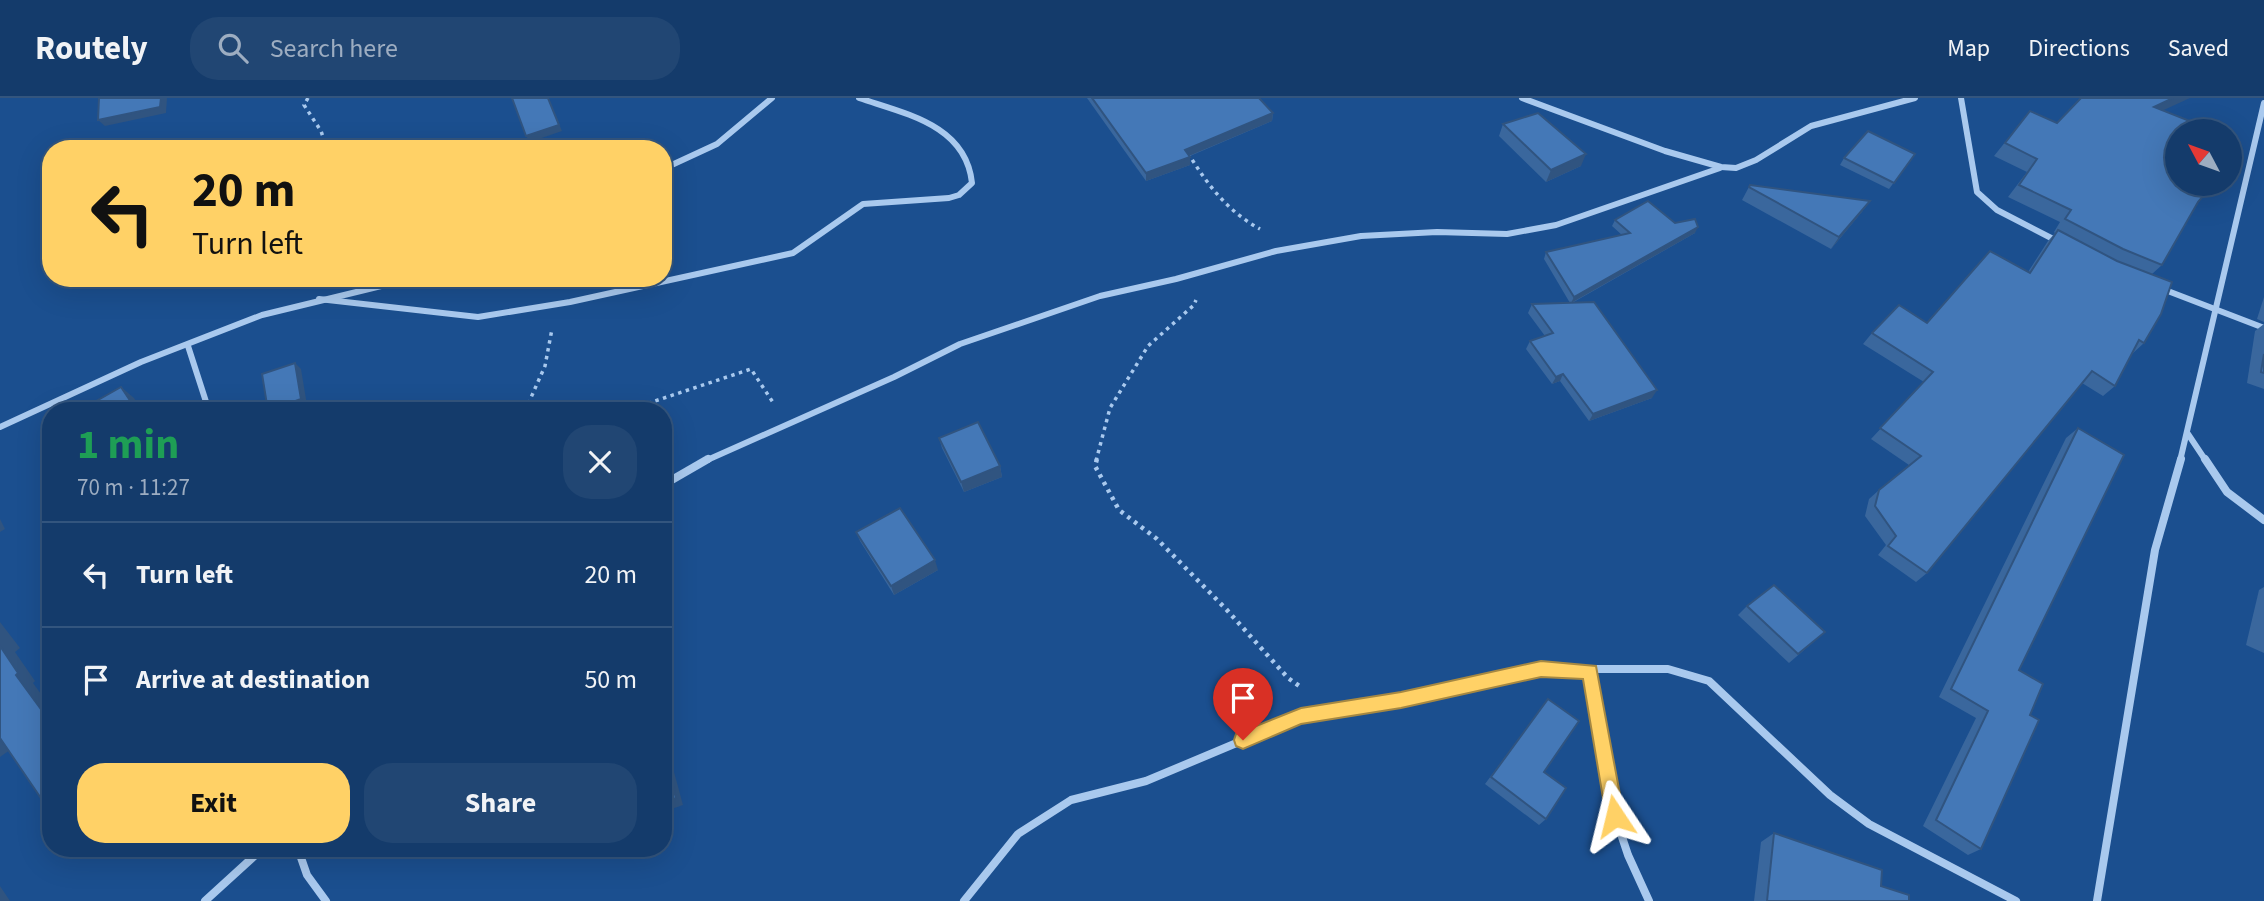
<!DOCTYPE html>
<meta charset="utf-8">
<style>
:root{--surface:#143b6b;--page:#214673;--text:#f1f3f6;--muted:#9dadc1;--line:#33557e;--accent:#ffd166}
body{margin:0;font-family:"Source Sans 3",sans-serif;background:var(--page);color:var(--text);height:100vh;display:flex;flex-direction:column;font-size:26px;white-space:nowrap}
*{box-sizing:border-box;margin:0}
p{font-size:23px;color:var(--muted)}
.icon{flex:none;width:38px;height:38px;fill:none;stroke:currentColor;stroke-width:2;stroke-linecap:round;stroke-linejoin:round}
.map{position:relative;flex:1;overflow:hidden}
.drawer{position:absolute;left:42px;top:304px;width:630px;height:455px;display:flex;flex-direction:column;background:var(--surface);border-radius:28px;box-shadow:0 7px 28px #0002,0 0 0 2px var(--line)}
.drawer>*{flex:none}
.hud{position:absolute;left:42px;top:42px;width:630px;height:147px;border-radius:28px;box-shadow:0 7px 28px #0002,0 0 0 2px var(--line);background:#ffd166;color:#111;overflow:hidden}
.needle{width:46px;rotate:311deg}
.controls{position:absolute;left:2165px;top:21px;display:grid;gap:14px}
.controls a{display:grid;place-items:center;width:77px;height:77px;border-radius:50%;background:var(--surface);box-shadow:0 7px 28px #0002,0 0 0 2px var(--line);font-size:35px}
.pin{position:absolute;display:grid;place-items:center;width:60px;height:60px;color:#fff;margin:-72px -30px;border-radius:50% 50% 50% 0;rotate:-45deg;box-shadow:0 0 7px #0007}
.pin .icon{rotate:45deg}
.me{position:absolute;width:77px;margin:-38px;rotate:350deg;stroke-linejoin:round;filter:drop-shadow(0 0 5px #0008)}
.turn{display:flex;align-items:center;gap:24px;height:147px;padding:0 35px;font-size:32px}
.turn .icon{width:91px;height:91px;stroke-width:2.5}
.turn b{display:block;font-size:49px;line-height:60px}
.round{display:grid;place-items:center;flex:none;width:74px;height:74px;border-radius:28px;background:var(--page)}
.headline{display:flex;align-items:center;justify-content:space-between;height:119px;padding:0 35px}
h1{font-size:42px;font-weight:700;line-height:52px;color:#1e9e55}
.action{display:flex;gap:14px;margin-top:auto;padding:14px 35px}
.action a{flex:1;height:80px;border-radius:28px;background:var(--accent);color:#111;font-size:28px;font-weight:700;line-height:80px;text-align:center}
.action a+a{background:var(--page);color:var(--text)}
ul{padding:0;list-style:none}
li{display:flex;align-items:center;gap:21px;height:105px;padding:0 35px;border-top:2px solid var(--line)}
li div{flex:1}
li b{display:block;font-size:26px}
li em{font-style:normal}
header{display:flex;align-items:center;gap:42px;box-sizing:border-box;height:98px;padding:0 35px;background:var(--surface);border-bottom:2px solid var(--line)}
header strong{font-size:33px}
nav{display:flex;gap:38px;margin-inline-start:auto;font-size:24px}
.search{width:490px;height:63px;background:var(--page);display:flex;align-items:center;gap:18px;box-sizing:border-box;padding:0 24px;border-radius:28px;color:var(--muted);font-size:26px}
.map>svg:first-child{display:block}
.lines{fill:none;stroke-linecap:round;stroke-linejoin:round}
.path-far1{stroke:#a9c9ee;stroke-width:3.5;stroke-dasharray:3.5 4.5;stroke-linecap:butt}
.path{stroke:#a9c9ee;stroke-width:4.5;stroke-dasharray:3.5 5;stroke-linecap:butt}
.minor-far1{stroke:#a9c9ee;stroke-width:6}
.minor{stroke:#a9c9ee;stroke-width:8}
.wall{fill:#3a679d}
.shaded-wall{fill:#305480}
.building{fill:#4478b7;stroke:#305480;stroke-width:2}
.route{fill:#ffd166;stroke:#a68842;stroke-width:2}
</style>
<header>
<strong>Routely</strong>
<div class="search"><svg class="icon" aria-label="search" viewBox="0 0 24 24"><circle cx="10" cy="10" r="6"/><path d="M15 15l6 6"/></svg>Search here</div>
<nav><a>Map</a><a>Directions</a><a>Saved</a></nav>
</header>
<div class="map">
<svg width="2264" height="803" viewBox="0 0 2264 803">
<rect width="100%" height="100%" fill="#1b4f8f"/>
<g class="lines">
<g class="path-far1">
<path d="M308,0L304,7L321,33L327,51"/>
<path d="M1188,55C1207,86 1227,113 1260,131"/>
<path d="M525,313L545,268L552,231"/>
<path d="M625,313L751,271L774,306"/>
<path d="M1096,363L1110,310L1148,248L1194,207L1196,202"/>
</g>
<path class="path" d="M1097,361L1095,368L1119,412L1157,441L1226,511L1288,580L1302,590"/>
<g class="minor-far1">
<path d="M1522,0L1665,53L1721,69L1736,70L1756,62L1811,28L1915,0"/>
<path d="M1961,0L1977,94L1997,112L2057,143"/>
<path d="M663,71L717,46L772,0"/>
<path d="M2160,190L2264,230"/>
<path d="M319,201L478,219L570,204L793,155L863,106L949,100L959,97L972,85C966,27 906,16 859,0"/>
<path d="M188,248L209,313"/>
<path d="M0,329L141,264L262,217L414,180"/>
<path d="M2188,336L2206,363"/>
<path d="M705,363L894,279L960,246L1100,198L1176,181L1276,153L1361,138L1437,134L1507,136L1556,127L1720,70"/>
<path d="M2180,363L2264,5"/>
</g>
<g class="minor">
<path d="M2205,361L2227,394L2264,422"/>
<path d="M663,387L708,361"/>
<path d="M1590,573L1615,718L1628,757L1649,803"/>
<path d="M298,751L307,777L326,803"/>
<path d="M205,803L262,751"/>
<path d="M964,803L1018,736L1071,702L1146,683L1301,618L1401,602L1541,571H1668L1709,583L1830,697L1869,726L2016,803"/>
<path d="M2097,803L2155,452L2181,361"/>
</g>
</g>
<g class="wall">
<path d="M1087,0H1259L1273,15L1272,23L1190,58V67L1146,83Z"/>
<path d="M2163,12L2198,104L2162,167L2152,176L2144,245L2132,256L2115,288L2103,298L2082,285L1927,475L1916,484L1878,457L1886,447L1865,418L1869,401L1879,392L1909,367L1871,341L1924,284L1863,246L1872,235L1927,225L2028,174L2048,143L2055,135L2054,134L2060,124L2008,99L2027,74L1994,58L2030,13L2057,25Z"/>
<path d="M1503,26L1581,68L1546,84L1499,38Z"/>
<path d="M1915,56L1889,91L1840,67L1844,60Z"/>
<path d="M1750,87L1870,103L1861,115L1831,151L1742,102Z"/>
<path d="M1615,122L1675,125L1695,135L1572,205L1652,300L1589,323L1560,283L1552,286L1526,251L1530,243L1545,238L1528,215L1532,206L1570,205L1544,161L1546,154L1622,137L1612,128Z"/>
<path d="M2264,199V224L2257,221Z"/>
<path d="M2264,226V291L2247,285L2255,233Z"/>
<path d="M2078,330L2019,572L2030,617L1981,751L1968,757L1923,728L1976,620L1939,599L2066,340Z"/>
<path d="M939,340L1000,368L1002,379L964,394L942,350Z"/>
<path d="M856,434L938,472L894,497L860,443Z"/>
<path d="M2264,489V555L2246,547L2259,492Z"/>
<path d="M1747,508L1825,534L1789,565L1738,517Z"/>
<path d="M1548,601L1544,674L1546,721L1539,727L1485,686Z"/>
<path d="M1774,735L1881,788L1909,803H1754L1761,744Z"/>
</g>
<g class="shaded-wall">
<path d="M161,0H167L166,15L105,28L98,22Z"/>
<path d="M548,0L562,33L530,44L526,38Z"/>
<path d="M2173,0H2190L2142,22L2154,9Z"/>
<path d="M1273,15L1272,23L1184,60L1185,52Z"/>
<path d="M1586,56L1581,68L1546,84L1551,72Z"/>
<path d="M1190,59V67L1146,83V75Z"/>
<path d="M1870,103L1861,115L1831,151L1839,139Z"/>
<path d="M1698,129L1695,135L1571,205L1574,199Z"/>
<path d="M295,265L301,271L307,307L289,313H268Z"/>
<path d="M1563,276L1560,283L1552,286L1556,279Z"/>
<path d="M121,289L134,300L143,313H137Z"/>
<path d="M1657,292L1652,300L1589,323L1593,316Z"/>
<path d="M1000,368L1002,379L964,394L961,384Z"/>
<path d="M0,421L5,431L0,434Z"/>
<path d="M935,462L938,472L894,497L891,488Z"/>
<path d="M0,524L20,550L15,554L35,583L33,585L51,610V625L16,577L0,548Z"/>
<path d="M0,640L17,647L0,659Z"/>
<path d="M663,647L668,652L683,707L663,714Z"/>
<path d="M0,788L10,803H0Z"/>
</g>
<g class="building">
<path d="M99,0H161L160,9L98,22Z"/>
<path d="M512,0H548L559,27L526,38Z"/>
<path d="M1092,0H1259L1273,15L1185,52L1190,59L1146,75Z"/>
<path d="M2081,0H2173L2154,9L2215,33H2177V86H2213L2198,104L2162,167L2123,151L2065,121L2071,112L2019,87L2037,61L2005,45L2030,13L2057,25Z"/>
<path d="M1538,15L1586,56L1551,72L1503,26Z"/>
<path d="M1868,33L1915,56L1894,85L1844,60Z"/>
<path d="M2230,39L2234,41L2230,54Z"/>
<path d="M1750,87L1870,103L1839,139L1749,89Z"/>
<path d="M1648,103L1675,125L1695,121L1698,129L1574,199L1546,154L1630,135L1615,122Z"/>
<path d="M2058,132L2117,163L2172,184L2161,216L2144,245L2139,242L2115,288L2092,273L1927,475L1888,448L1896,438L1875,408L1879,392L1921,358L1880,330L1933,274L1872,235L1899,207L1927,225L1990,153L2030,175Z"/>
<path d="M1594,204L1657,292L1593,316L1563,276L1556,279L1530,243L1553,235L1532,206Z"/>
<path d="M2264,256V275L2261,274Z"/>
<path d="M295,265L301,301L268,313L262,276Z"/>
<path d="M121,289L137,313H87L84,310Z"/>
<path d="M978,324L1000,368L961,384L939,340Z"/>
<path d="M2078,330L2124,357L2019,572L2043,586L2030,617L2039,622L1981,751L1936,722L1988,613L1951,591Z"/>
<path d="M900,410L935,462L891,488L856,434Z"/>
<path d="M1774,487L1825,534L1798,556L1747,508Z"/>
<path d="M0,548L18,575L16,577L51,625V715L0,640Z"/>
<path d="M1548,601L1579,623L1544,674L1566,690L1546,721L1491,679Z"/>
<path d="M663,652L676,700L663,705Z"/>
<path d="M1774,735L1882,772L1881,788L1909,797V803H1767Z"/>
</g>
<path class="route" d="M1541,563L1596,568L1624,718L1622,724L1615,727L1609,724L1606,718L1583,581L1541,579L1401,610L1301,626L1243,651L1236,648L1234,642L1236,636L1301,610L1401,594Z"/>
</svg>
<div class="controls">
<a><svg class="needle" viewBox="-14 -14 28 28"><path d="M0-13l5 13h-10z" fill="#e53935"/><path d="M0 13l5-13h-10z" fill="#9dadc1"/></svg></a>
</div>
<div class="pin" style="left:1243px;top:642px;background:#d93025"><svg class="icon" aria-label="arrive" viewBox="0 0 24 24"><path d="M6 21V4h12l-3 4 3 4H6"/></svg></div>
<svg class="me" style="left:1615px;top:718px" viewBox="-20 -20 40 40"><path d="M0-17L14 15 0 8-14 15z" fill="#ffd166" stroke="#fff" stroke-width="4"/></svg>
<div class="hud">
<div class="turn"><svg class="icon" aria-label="left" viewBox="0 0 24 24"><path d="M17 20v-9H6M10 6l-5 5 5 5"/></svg><div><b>20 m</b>Turn left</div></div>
</div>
<section class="drawer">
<div class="headline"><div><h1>1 min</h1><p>70 m · 11:27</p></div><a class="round"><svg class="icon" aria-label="close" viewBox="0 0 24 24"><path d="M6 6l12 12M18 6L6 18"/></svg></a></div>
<ul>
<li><svg class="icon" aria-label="left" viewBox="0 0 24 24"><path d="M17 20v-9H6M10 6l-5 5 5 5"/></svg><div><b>Turn left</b></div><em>20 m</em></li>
<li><svg class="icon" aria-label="arrive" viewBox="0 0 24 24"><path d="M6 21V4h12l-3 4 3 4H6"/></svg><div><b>Arrive at destination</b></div><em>50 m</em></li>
</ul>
<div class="action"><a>Exit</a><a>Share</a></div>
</section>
</div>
